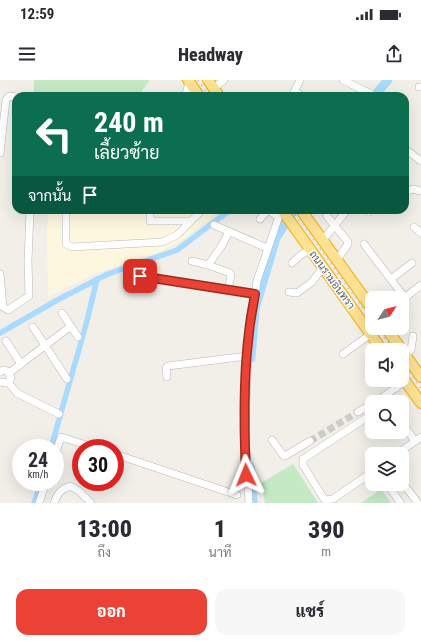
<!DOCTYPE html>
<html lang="th">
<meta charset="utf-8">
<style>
:root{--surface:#fff;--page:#f7f7f7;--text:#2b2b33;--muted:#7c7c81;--accent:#ea4335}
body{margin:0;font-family:"Roboto Condensed",Sarabun,sans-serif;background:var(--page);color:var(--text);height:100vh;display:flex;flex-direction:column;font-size:15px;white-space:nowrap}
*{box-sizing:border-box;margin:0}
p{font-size:13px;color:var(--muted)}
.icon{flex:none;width:22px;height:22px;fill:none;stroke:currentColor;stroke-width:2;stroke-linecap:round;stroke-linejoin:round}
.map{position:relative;height:423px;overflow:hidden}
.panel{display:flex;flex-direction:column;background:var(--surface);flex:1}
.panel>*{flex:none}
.top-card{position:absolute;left:12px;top:12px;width:397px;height:122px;border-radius:12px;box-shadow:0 4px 16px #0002;background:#0b6e4f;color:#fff;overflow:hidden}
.needle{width:26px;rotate:54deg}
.buttons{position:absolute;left:365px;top:211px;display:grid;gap:8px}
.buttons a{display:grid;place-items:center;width:44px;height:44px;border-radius:8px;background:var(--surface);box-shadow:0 4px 16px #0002;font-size:20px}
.speed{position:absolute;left:12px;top:359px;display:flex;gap:8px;font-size:20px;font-weight:700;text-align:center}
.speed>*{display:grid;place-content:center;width:52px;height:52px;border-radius:50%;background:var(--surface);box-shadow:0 4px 16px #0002;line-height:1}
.speed small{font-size:10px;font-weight:400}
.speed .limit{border:6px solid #d22;background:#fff;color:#111}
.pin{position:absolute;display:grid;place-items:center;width:34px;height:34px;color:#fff;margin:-17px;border-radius:8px;box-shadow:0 2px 6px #0006}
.me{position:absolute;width:44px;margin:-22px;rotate:358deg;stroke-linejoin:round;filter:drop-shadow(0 0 3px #0008)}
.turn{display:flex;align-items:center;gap:14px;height:84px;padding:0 16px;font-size:18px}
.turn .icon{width:52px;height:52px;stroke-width:2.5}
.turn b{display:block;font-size:28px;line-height:34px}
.then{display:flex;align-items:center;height:38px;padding:0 16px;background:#0003;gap:8px;font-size:15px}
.eta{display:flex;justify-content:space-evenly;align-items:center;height:68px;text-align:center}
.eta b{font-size:24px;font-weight:800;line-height:28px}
.button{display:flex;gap:8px;margin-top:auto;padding:8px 16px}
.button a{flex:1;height:46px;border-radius:12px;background:var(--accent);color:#fff;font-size:16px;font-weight:800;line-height:46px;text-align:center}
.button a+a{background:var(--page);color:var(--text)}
.status{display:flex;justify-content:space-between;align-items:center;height:28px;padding:0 20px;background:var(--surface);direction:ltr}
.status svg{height:11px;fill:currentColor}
header{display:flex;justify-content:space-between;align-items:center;height:52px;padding:0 16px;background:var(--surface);font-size:18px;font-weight:800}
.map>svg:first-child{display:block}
.commercial{fill:#fef7e0}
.green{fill:#c5e8c5}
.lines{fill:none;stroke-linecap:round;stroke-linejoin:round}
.canal{stroke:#aadaff;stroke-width:5.5}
.river{stroke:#aadaff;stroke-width:9}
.minor-tunnel{stroke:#ccccc8;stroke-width:7;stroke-dasharray:7 3.5;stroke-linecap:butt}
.minor-casing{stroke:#b5b8bc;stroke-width:8}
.highway-casing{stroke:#f9ab00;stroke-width:12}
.minor{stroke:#fff;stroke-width:7}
.highway{stroke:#fde293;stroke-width:10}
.rail{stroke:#b6b7b8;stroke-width:1.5;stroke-dasharray:1 5;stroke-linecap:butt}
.route-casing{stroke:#982c22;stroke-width:10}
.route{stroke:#ea4335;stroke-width:7}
.labels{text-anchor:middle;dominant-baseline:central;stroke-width:3;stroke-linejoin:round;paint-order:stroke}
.street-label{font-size:11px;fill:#5f6368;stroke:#fff}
</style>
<div class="status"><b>12:59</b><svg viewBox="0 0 49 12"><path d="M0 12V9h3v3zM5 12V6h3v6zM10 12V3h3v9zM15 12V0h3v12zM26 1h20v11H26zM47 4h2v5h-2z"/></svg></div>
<header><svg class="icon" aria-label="menu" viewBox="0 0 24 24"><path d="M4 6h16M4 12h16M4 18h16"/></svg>Headway<svg class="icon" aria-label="share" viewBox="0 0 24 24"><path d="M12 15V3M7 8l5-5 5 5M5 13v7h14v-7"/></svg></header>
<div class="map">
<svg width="421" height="423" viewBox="0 0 421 423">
<rect width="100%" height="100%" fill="#f1efe8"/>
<path class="commercial" d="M49,130H220L181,161L162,171L97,193L48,217L47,149Z"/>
<g class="green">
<path d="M34,0H150L138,16H49L34,12Z"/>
<path d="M293,384L318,423H265L261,403Z"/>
<path d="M381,409L391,423H361Z"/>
</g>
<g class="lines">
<g class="canal">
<path d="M0,253L59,219L108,194L177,170L230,130"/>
<path d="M51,368L87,241L97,199"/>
<path d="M34,423L41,402"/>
</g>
<g class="river">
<path d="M374,16L388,0"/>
<path d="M251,278L255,229L276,158L294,130"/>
<path d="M250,386L253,423"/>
</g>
<path class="minor-tunnel" d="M310,361L358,332"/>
<g class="minor-casing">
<g id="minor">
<path d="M343,0L371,14"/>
<path d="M419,7H421"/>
<path d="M214,8L224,0"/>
<path d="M295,11L302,16"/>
<path d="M188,16L186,14L189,2"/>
<path d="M292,16L300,0"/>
<path d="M405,69L421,81"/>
<path d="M0,73L6,20L9,16L16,17"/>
<path d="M405,112L413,109L421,111"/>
<path d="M66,130V164L72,167L162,162L177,155L202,130"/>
<path d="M150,130V141H190"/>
<path d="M365,130L369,132"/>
<path d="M327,136L348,162V164L337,180"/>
<path d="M260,139L268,130"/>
<path d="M214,145L267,168"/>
<path d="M414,147L421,153"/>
<path d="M323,160L347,130"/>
<path d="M364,164L405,218"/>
<path d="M192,181L208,185L221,167L229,152"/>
<path d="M292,183L302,174L311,170"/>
<path d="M208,185L230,193L231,196L228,209"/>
<path d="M0,194L3,227L8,230L29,216L28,181L30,130"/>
<path d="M140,196L255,214"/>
<path d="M391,199L412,183"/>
<path d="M289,212L297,213L312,202L323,187"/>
<path d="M402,220L421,205"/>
<path d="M62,233L78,257"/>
<path d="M33,247L67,299"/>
<path d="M6,261L21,284"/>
<path d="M343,274L371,254"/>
<path d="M406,275L411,270L413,256"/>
<path d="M0,292L3,290L7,291L11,297L10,301L6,303L0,302"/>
<path d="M9,293L71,246"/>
<path d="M167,297L166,288L168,286L247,276"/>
<path d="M390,300L396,308"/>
<path d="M8,302L17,313L59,334"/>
<path d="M376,322L405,301"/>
<path d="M358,332L372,324"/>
<path d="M402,343L415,361"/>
<path d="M272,360L283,375L285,376L310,361"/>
<path d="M115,374L237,415"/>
<path d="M397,374L421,357"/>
<path d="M55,375L61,357L96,368"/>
<path d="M372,392L365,397L372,392"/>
<path d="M365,397L333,419L326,420L324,419L303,385V379L372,334"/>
<path d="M402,402L418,423"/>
<path d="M387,404L400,422"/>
<path d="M39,423L46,402"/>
<path d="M54,423C57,414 61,409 70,406L79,411L91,423"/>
<path d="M249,423L245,350L249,253L257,201L278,139L277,136L268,130"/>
</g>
</g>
<g class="highway-casing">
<g id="highway">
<path d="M188,0L199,16"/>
<path d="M208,0L219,16"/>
<path d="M282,130L382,270"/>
<path d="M301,130L372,229"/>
<path d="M386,248L421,297"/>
<path d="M402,297L421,323"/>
</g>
</g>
<use href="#minor" class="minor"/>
<use href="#highway" class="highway"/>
<g class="rail">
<path d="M198,0L209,16"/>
<path d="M292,130L372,241"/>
<path d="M377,248L393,270"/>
<path d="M402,283L421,309"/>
</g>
</g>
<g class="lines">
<g class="route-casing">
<path id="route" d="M140,196L255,214C253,227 250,240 249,253C243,299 244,350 246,395"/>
</g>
<use href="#route" class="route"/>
</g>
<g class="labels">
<g class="street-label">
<text transform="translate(332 200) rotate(54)">ถนนรามอินทรา</text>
</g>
</g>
</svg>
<div class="buttons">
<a><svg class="needle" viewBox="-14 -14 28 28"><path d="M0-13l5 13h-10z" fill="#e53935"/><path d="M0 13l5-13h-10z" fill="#7c7c81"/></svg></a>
<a><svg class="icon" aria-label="sound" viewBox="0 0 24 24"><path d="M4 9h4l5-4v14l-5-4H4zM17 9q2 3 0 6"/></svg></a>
<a><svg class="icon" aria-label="search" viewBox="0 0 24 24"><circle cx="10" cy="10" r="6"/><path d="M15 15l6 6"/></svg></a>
<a><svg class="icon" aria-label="layers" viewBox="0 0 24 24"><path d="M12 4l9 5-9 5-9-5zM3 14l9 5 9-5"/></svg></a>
</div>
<div class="speed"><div>24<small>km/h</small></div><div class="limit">30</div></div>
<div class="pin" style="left:140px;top:196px;background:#d93025"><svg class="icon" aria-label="arrive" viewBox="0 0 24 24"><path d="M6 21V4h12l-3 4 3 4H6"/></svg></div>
<svg class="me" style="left:246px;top:395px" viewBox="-20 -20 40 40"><path d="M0-17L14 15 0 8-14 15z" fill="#ea4335" stroke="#fff" stroke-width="4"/></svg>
<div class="top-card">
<div class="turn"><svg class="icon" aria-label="left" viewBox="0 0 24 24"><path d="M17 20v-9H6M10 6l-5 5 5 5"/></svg><div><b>240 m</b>เลี้ยวซ้าย</div></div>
<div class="then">จากนั้น<svg class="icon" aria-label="arrive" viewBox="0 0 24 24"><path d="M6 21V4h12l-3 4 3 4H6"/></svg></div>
</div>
</div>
<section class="panel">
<div class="eta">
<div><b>13:00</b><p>ถึง</p></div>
<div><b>1</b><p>นาที</p></div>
<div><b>390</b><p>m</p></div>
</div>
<div class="button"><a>ออก</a><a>แชร์</a></div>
</section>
